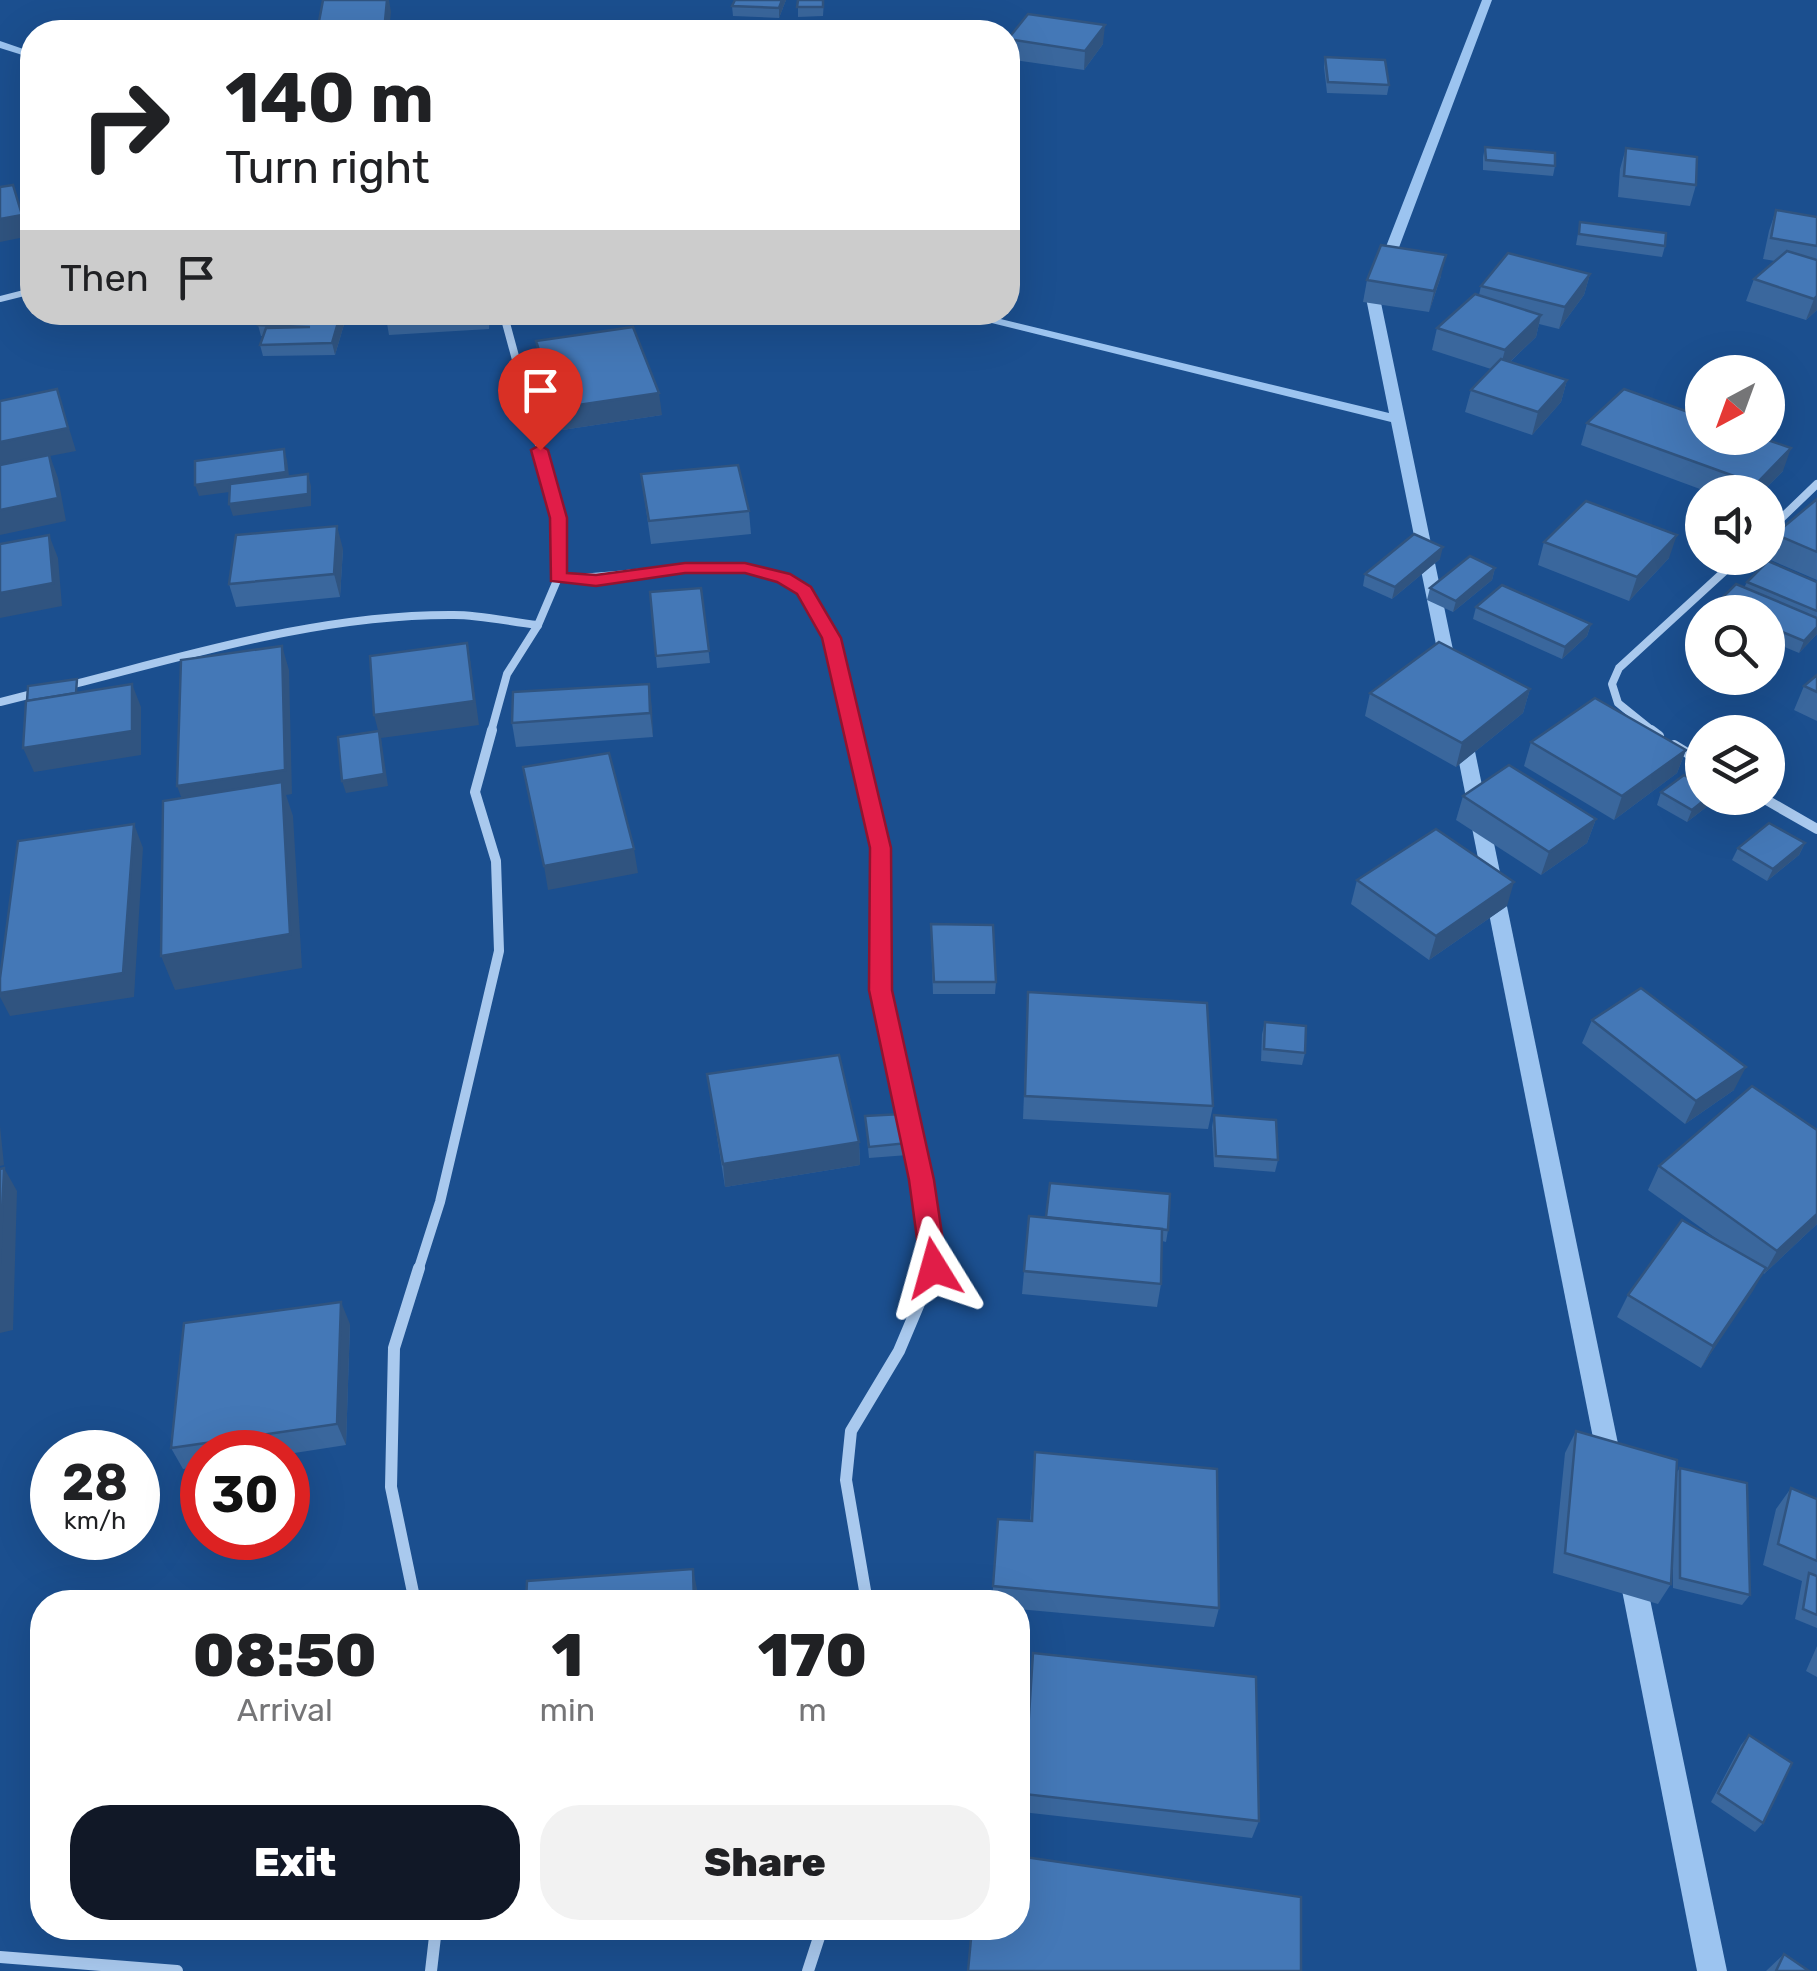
<!DOCTYPE html>
<style>
:root{--surface:#fff;--page:#f2f2f2;--text:#202124;--muted:#757577;--accent:#111827}
body{margin:0;font-family:Rubik,sans-serif;background:var(--page);color:var(--text);height:100vh;display:flex;flex-direction:column;font-size:38px;white-space:nowrap}
*{box-sizing:border-box;margin:0}
p{font-size:32px;color:var(--muted)}
.icon{flex:none;width:55px;height:55px;fill:none;stroke:currentColor;stroke-width:2;stroke-linecap:round;stroke-linejoin:round}
.map{position:relative;flex:1;overflow:hidden}
.side{position:absolute;left:30px;top:1590px;width:1000px;height:350px;display:flex;flex-direction:column;background:var(--surface);border-radius:40px;box-shadow:0 10px 40px #0002}
.side>*{flex:none}
.guide{position:absolute;left:20px;top:20px;width:1000px;height:305px;border-radius:40px;box-shadow:0 10px 40px #0002;background:#fff;color:var(--text);overflow:hidden}
.needle{width:65px;rotate:221deg}
.fabs{position:absolute;left:1685px;top:355px;display:grid;gap:20px}
.fabs a{display:grid;place-items:center;width:100px;height:100px;border-radius:50%;background:var(--surface);box-shadow:0 10px 40px #0002;font-size:50px}
.speed{position:absolute;left:30px;top:1430px;display:flex;gap:20px;font-size:50px;font-weight:700;text-align:center}
.speed>*{display:grid;place-content:center;width:130px;height:130px;border-radius:50%;background:var(--surface);box-shadow:0 10px 40px #0002;line-height:1}
.speed small{font-size:25px;font-weight:400}
.speed .limit{border:15px solid #d22;background:#fff;color:#111}
.pin{position:absolute;display:grid;place-items:center;width:85px;height:85px;color:#fff;margin:-102px -42px;border-radius:50% 50% 50% 0;rotate:-45deg;box-shadow:0 0 10px #0007}
.pin .icon{rotate:45deg}
.me{position:absolute;width:110px;margin:-55px;rotate:352deg;stroke-linejoin:round;filter:drop-shadow(0 0 8px #0008)}
.turn{display:flex;align-items:center;gap:35px;height:210px;padding:0 40px;font-size:45px}
.turn .icon{width:130px;height:130px;stroke-width:2.5}
.turn b{display:block;font-size:70px;line-height:85px}
.then{display:flex;align-items:center;height:95px;padding:0 40px;background:#0003;gap:20px;font-size:38px}
.eta{display:flex;justify-content:space-evenly;align-items:center;height:170px;text-align:center}
.eta b{font-size:60px;font-weight:800;line-height:70px}
.action{display:flex;gap:20px;margin-top:auto;padding:20px 40px}
.action a{flex:1;height:115px;border-radius:40px;background:var(--accent);color:#fff;font-size:40px;font-weight:800;line-height:115px;text-align:center}
.action a+a{background:var(--page);color:var(--text)}
.map>svg:first-child{display:block}
.lines{fill:none;stroke-linecap:round;stroke-linejoin:round}
.stream{fill:#9cc4f0;fill-rule:evenodd}
.street-far3{stroke:#a9c9ee;stroke-width:6}
.street-far2{stroke:#a9c9ee;stroke-width:8}
.street-far1{stroke:#a9c9ee;stroke-width:10}
.street{stroke:#a9c9ee;stroke-width:12}
.wall{fill:#3a679d}
.shaded-wall{fill:#305480}
.building{fill:#4478b7;stroke:#305480;stroke-width:2.5}
.route{fill:#e11d48;stroke:#92132f;stroke-width:2.5}
</style>
<div class="map">
<svg width="1817" height="1971" viewBox="0 0 1817 1971">
<rect width="100%" height="100%" fill="#1b4f8f"/>
<g class="lines">
<g class="stream">
<path d="M1482,0H1492L1380,298L1457,669L1449,674L1441,669L1391,422L947,312H972L1389,413L1366,298Z"/>
<path d="M0,41L32,52V58L0,48Z"/>
<path d="M1462,726L1471,732L1622,1463L1619,1471L1610,1474L1601,1471L1598,1463L1453,732Z"/>
<path d="M1632,1563L1641,1566L1645,1575L1727,1971H1697L1619,1575L1623,1566Z"/>
</g>
<path class="street-far3" d="M0,299L32,291"/>
<g class="street-far2">
<path d="M1768,531L1817,484"/>
<path d="M558,578C624,581 749,546 801,589C813,598 823,621 830,634C844,663 847,702 854,732"/>
<path d="M67,686C193,654 322,614 454,615C482,615 510,622 538,625"/>
<path d="M0,702L36,693"/>
<path d="M491,732L507,674L538,625L558,578L559,518L506,323"/>
<path d="M1654,732L1618,703L1612,684L1619,668L1739,558"/>
</g>
<g class="street-far1">
<path d="M853,730L880,848L881,989L922,1180L933,1271"/>
<path d="M1651,730L1659,736"/>
<path d="M1674,745L1702,762"/>
<path d="M1763,798L1817,829"/>
<path d="M418,1271L440,1202L499,951L496,861L475,792L492,730"/>
</g>
<g class="street">
<path d="M415,1602L391,1487L394,1348L419,1268"/>
<path d="M867,1602L846,1480L851,1431L899,1351L934,1268"/>
<path d="M0,1957L177,1971"/>
<path d="M431,1971L436,1928"/>
<path d="M808,1971L822,1928"/>
</g>
</g>
<g class="wall">
<path d="M786,0L779,18L733,16L732,6Z"/>
<path d="M798,0H824L823,16L798,17Z"/>
<path d="M1008,39L1103,44L1084,70L1008,59Z"/>
<path d="M1325,57L1389,85L1387,95L1327,93L1324,67Z"/>
<path d="M1485,147L1555,166L1553,176L1483,170V157Z"/>
<path d="M1626,148L1696,185L1690,206L1618,197L1620,169Z"/>
<path d="M1776,210L1817,217V310L1806,320L1746,301L1754,279L1775,261L1763,259L1769,231Z"/>
<path d="M1580,222L1665,246L1662,257L1576,245Z"/>
<path d="M1590,274L1584,295L1559,329L1539,324L1536,337L1510,362L1567,380L1561,402L1532,435L1465,412L1471,390L1491,369L1432,350L1437,328L1479,295L1481,286Z"/>
<path d="M1441,276L1429,312L1363,302L1367,280Z"/>
<path d="M385,312H490L489,329L389,335Z"/>
<path d="M345,321L335,355L263,356L260,345L263,336H261L258,325Z"/>
<path d="M536,341L662,415L562,430L539,363Z"/>
<path d="M1587,423L1783,471L1762,492H1708L1581,445Z"/>
<path d="M641,474L749,511L751,534L651,544Z"/>
<path d="M1817,499V580L1766,558L1775,534Z"/>
<path d="M1544,542L1669,558L1629,601L1538,565Z"/>
<path d="M343,549L340,597L236,607L229,584Z"/>
<path d="M1440,559L1392,599L1363,586L1365,574Z"/>
<path d="M1495,568L1492,580L1453,612L1427,600L1430,588Z"/>
<path d="M1747,582H1817V634L1799,653L1768,640V612H1712L1716,604L1744,588Z"/>
<path d="M701,588L710,663L657,668L650,592Z"/>
<path d="M1476,607L1591,624L1587,636L1562,659L1473,619Z"/>
<path d="M1817,675V721L1794,710L1804,686Z"/>
<path d="M649,684L653,737L516,747L512,723Z"/>
<path d="M1530,689L1523,713L1456,767L1365,716L1370,693Z"/>
<path d="M1531,742L1686,750L1677,773L1614,820L1524,766Z"/>
<path d="M1661,792L1702,798H1711L1709,805L1687,822L1657,805Z"/>
<path d="M1463,796L1596,819L1587,843L1541,875L1456,820Z"/>
<path d="M1805,843L1799,855L1767,881L1732,860L1738,848Z"/>
<path d="M1357,880L1507,906L1429,960L1351,904Z"/>
<path d="M931,937L996,982L995,994H933Z"/>
<path d="M1028,992L1213,1106L1208,1129L1023,1119Z"/>
<path d="M1592,1020L1734,1090L1685,1124L1582,1043Z"/>
<path d="M1265,1022L1305,1053L1302,1065L1261,1061L1262,1034Z"/>
<path d="M707,1074L859,1142L860,1165L725,1187Z"/>
<path d="M1214,1115L1278,1160L1275,1172L1214,1167L1212,1127Z"/>
<path d="M865,1116L908,1143V1155L869,1158Z"/>
<path d="M1817,1130V1224L1764,1274L1763,1273L1701,1368L1617,1317L1628,1295L1721,1242L1648,1190L1659,1166Z"/>
<path d="M1029,1216L1168,1230L1166,1242L1162,1241L1161,1284L1157,1307L1022,1294Z"/>
<path d="M350,1324L346,1445L288,1454L202,1452V1466L183,1469L171,1448Z"/>
<path d="M1576,1431L1676,1473L1680,1468L1750,1595L1742,1605L1673,1588V1535L1671,1584L1658,1604L1553,1573L1565,1453Z"/>
<path d="M1035,1452L1219,1608L1214,1627L1018,1609V1602H992L998,1519L1030,1521Z"/>
<path d="M1791,1488L1817,1499V1628L1795,1619L1802,1581L1763,1565L1776,1509Z"/>
<path d="M1817,1646V1677L1806,1671Z"/>
<path d="M1033,1653L1259,1821L1252,1838L1022,1812Z"/>
<path d="M1749,1735L1763,1823L1755,1832L1711,1802L1741,1745Z"/>
<path d="M1784,1954L1809,1971H1766Z"/>
</g>
<g class="shaded-wall">
<path d="M387,0H389L391,12L389,32H384Z"/>
<path d="M782,0H786L779,18V8Z"/>
<path d="M1105,25L1103,44L1084,70L1085,51Z"/>
<path d="M13,185L30,236L0,242V219Z"/>
<path d="M1446,255L1441,276L1429,312L1434,291Z"/>
<path d="M1590,274L1584,295L1559,329L1565,307Z"/>
<path d="M1817,296V310L1806,320L1814,299Z"/>
<path d="M341,312L345,321L335,355L332,343Z"/>
<path d="M1541,315L1536,337L1499,372L1505,350Z"/>
<path d="M1567,380L1561,402L1532,435L1538,412Z"/>
<path d="M57,389L76,451L50,456L58,478L66,521L0,535V442Z"/>
<path d="M659,393L662,415L562,430L558,408Z"/>
<path d="M1791,448L1783,471L1762,492H1753L1756,484Z"/>
<path d="M284,449L287,460L290,484L199,496L195,485Z"/>
<path d="M308,474L311,486V506L233,516L229,504Z"/>
<path d="M337,526L343,549L340,597L334,574Z"/>
<path d="M49,535L58,558L62,606L0,618V593Z"/>
<path d="M1677,535L1669,558L1629,601L1637,577Z"/>
<path d="M1443,547L1440,559L1392,599L1395,587Z"/>
<path d="M1495,568L1492,580L1453,612L1456,601Z"/>
<path d="M1591,624L1587,636L1562,659L1565,647Z"/>
<path d="M1817,627V634L1799,653L1804,641Z"/>
<path d="M467,643L471,666L479,725L381,738L388,786L346,793L342,781L380,738L374,715Z"/>
<path d="M282,646L289,670L292,794L286,795L293,816L302,968L175,990L161,956L186,810L177,786Z"/>
<path d="M132,684L141,707V755L34,772L23,748Z"/>
<path d="M649,684L652,708L653,737L650,713Z"/>
<path d="M1530,689L1523,713L1456,767L1462,743Z"/>
<path d="M1686,750L1677,773L1614,820L1622,796Z"/>
<path d="M1707,798H1711L1709,805L1687,822L1692,810Z"/>
<path d="M1596,819L1587,843L1541,875L1549,852Z"/>
<path d="M134,824L143,848L134,997L10,1016L0,997V993Z"/>
<path d="M1805,843L1799,855L1767,881L1773,869Z"/>
<path d="M634,849L638,873L548,890L544,866Z"/>
<path d="M1514,882L1507,906L1429,960L1436,936Z"/>
<path d="M1746,1067L1734,1090L1685,1124L1696,1101Z"/>
<path d="M0,1126L4,1165L0,1166Z"/>
<path d="M859,1142L860,1165L725,1187L723,1164Z"/>
<path d="M4,1168L17,1191L13,1330L0,1333V1266Z"/>
<path d="M1817,1214V1224L1764,1274L1777,1251Z"/>
<path d="M1766,1268L1753,1291L1701,1368L1713,1346Z"/>
<path d="M341,1302L350,1324L346,1445L337,1424Z"/>
<path d="M693,1569L697,1589V1602H694Z"/>
</g>
<g class="building">
<path d="M323,0H387L384,32H317Z"/>
<path d="M735,0H782L779,8L732,6Z"/>
<path d="M798,0H823V7H797Z"/>
<path d="M1028,14L1105,25L1085,51L1008,39Z"/>
<path d="M1325,57L1385,60L1389,85L1328,82Z"/>
<path d="M1485,147L1555,153V166L1486,160Z"/>
<path d="M1626,148L1697,157L1696,185L1624,176Z"/>
<path d="M13,185L22,215L0,219V187Z"/>
<path d="M1776,210L1817,217V246L1771,238Z"/>
<path d="M1580,222L1666,233L1665,246L1579,234Z"/>
<path d="M1381,245L1446,255L1434,291L1367,280Z"/>
<path d="M1787,251L1817,260V296L1814,299L1754,279Z"/>
<path d="M1508,253L1590,274L1565,307L1481,286Z"/>
<path d="M1475,294L1541,315L1505,350L1437,328Z"/>
<path d="M263,312H341L332,343L260,345L266,328L310,327L258,325Z"/>
<path d="M633,327L659,393L558,408L536,341Z"/>
<path d="M1501,359L1567,380L1538,412L1471,390Z"/>
<path d="M57,389L68,428L0,442V401Z"/>
<path d="M1624,389L1702,417V438H1762L1791,448L1756,484L1587,423Z"/>
<path d="M284,449L286,472L195,485V461Z"/>
<path d="M49,455L58,498L0,510V465Z"/>
<path d="M738,465L749,511L649,521L641,474Z"/>
<path d="M308,474V494L229,504L230,484Z"/>
<path d="M1817,499V552L1775,534Z"/>
<path d="M1586,501L1677,535L1637,577L1544,542Z"/>
<path d="M337,526L334,574L229,584L236,535Z"/>
<path d="M1414,534L1443,547L1395,587L1365,574Z"/>
<path d="M49,535L53,583L0,593V544Z"/>
<path d="M1470,556L1495,568L1456,601L1430,588Z"/>
<path d="M1768,561L1817,582V611L1747,582Z"/>
<path d="M1736,584L1817,618V627L1804,641L1768,626V612H1735L1716,604Z"/>
<path d="M1502,585L1591,624L1565,647L1476,607Z"/>
<path d="M701,588L709,651L656,656L650,592Z"/>
<path d="M1439,642L1530,689L1462,743L1370,693Z"/>
<path d="M467,643L474,701L374,715L370,656Z"/>
<path d="M282,646L285,770L177,786L181,660Z"/>
<path d="M1817,675V692L1804,686Z"/>
<path d="M77,679L76,693L27,701L28,686Z"/>
<path d="M132,684V731L23,748L26,701Z"/>
<path d="M649,684L650,713L512,723L513,692Z"/>
<path d="M1595,698L1686,750L1622,796L1531,742Z"/>
<path d="M379,731L384,774L342,781L338,737Z"/>
<path d="M609,753L634,849L544,866L523,767Z"/>
<path d="M1509,765L1596,819L1549,852L1463,796Z"/>
<path d="M1684,775L1702,786V798H1707L1692,810L1661,792Z"/>
<path d="M282,782L290,934L161,956L163,801Z"/>
<path d="M1769,823L1805,843L1773,869L1738,848Z"/>
<path d="M134,824L123,973L0,993V978L18,841Z"/>
<path d="M1436,829L1514,882L1436,936L1357,880Z"/>
<path d="M931,924L993,925L996,982H934Z"/>
<path d="M1641,988L1746,1067L1696,1101L1592,1020Z"/>
<path d="M1028,992L1207,1003L1213,1106L1025,1096Z"/>
<path d="M1265,1022L1306,1026L1305,1053L1264,1049Z"/>
<path d="M839,1055L859,1142L723,1164L707,1074Z"/>
<path d="M1752,1086L1817,1130V1214L1777,1251L1659,1166Z"/>
<path d="M902,1114L908,1143L869,1147L865,1116Z"/>
<path d="M1214,1115L1276,1120L1278,1160L1216,1156Z"/>
<path d="M4,1168L0,1266V1169Z"/>
<path d="M1050,1183L1170,1194L1168,1230L1046,1217Z"/>
<path d="M1029,1216L1162,1229L1161,1284L1024,1271Z"/>
<path d="M1682,1220L1766,1268L1713,1346L1628,1295Z"/>
<path d="M341,1302L337,1424L171,1448L184,1323Z"/>
<path d="M1576,1431L1677,1460L1671,1584L1565,1553Z"/>
<path d="M1035,1452L1217,1469L1219,1608L993,1586L998,1519L1032,1521Z"/>
<path d="M1680,1468L1747,1483L1750,1595L1680,1578Z"/>
<path d="M1791,1488L1817,1499V1561L1778,1544Z"/>
<path d="M693,1569L694,1602H526L527,1581Z"/>
<path d="M1809,1573L1817,1576V1615L1803,1609Z"/>
<path d="M1033,1653L1256,1677L1259,1821L1024,1794Z"/>
<path d="M1749,1735L1792,1763L1763,1823L1718,1793Z"/>
<path d="M1018,1856L1301,1897V1971H968L972,1928H1018Z"/>
<path d="M1784,1954L1809,1971H1776Z"/>
</g>
<path class="route" d="M540,445L548,450L567,518V573L596,575L685,563H745L790,574L811,587L841,638L891,848L892,990L934,1180L947,1268L943,1276L934,1279L925,1276L921,1268L909,1180L869,990L870,848L822,638L797,594L777,582L745,573H685L596,586L551,581L550,518L531,450Z"/>
</svg>
<div class="fabs">
<a><svg class="needle" viewBox="-14 -14 28 28"><path d="M0-13l5 13h-10z" fill="#e53935"/><path d="M0 13l5-13h-10z" fill="#757577"/></svg></a>
<a><svg class="icon" aria-label="sound" viewBox="0 0 24 24"><path d="M4 9h4l5-4v14l-5-4H4zM17 9q2 3 0 6"/></svg></a>
<a><svg class="icon" aria-label="search" viewBox="0 0 24 24"><circle cx="10" cy="10" r="6"/><path d="M15 15l6 6"/></svg></a>
<a><svg class="icon" aria-label="layers" viewBox="0 0 24 24"><path d="M12 4l9 5-9 5-9-5zM3 14l9 5 9-5"/></svg></a>
</div>
<div class="speed"><div>28<small>km/h</small></div><div class="limit">30</div></div>
<div class="pin" style="left:540px;top:450px;background:#d93025"><svg class="icon" aria-label="arrive" viewBox="0 0 24 24"><path d="M6 21V4h12l-3 4 3 4H6"/></svg></div>
<svg class="me" style="left:934px;top:1268px" viewBox="-20 -20 40 40"><path d="M0-17L14 15 0 8-14 15z" fill="#e11d48" stroke="#fff" stroke-width="4"/></svg>
<div class="guide">
<div class="turn"><svg class="icon" aria-label="right" viewBox="0 0 24 24"><path d="M7 20v-9h11M14 6l5 5-5 5"/></svg><div><b>140 m</b>Turn right</div></div>
<div class="then">Then<svg class="icon" aria-label="arrive" viewBox="0 0 24 24"><path d="M6 21V4h12l-3 4 3 4H6"/></svg></div>
</div>
<section class="side">
<div class="eta">
<div><b>08:50</b><p>Arrival</p></div>
<div><b>1</b><p>min</p></div>
<div><b>170</b><p>m</p></div>
</div>
<div class="action"><a>Exit</a><a>Share</a></div>
</section>
</div>
